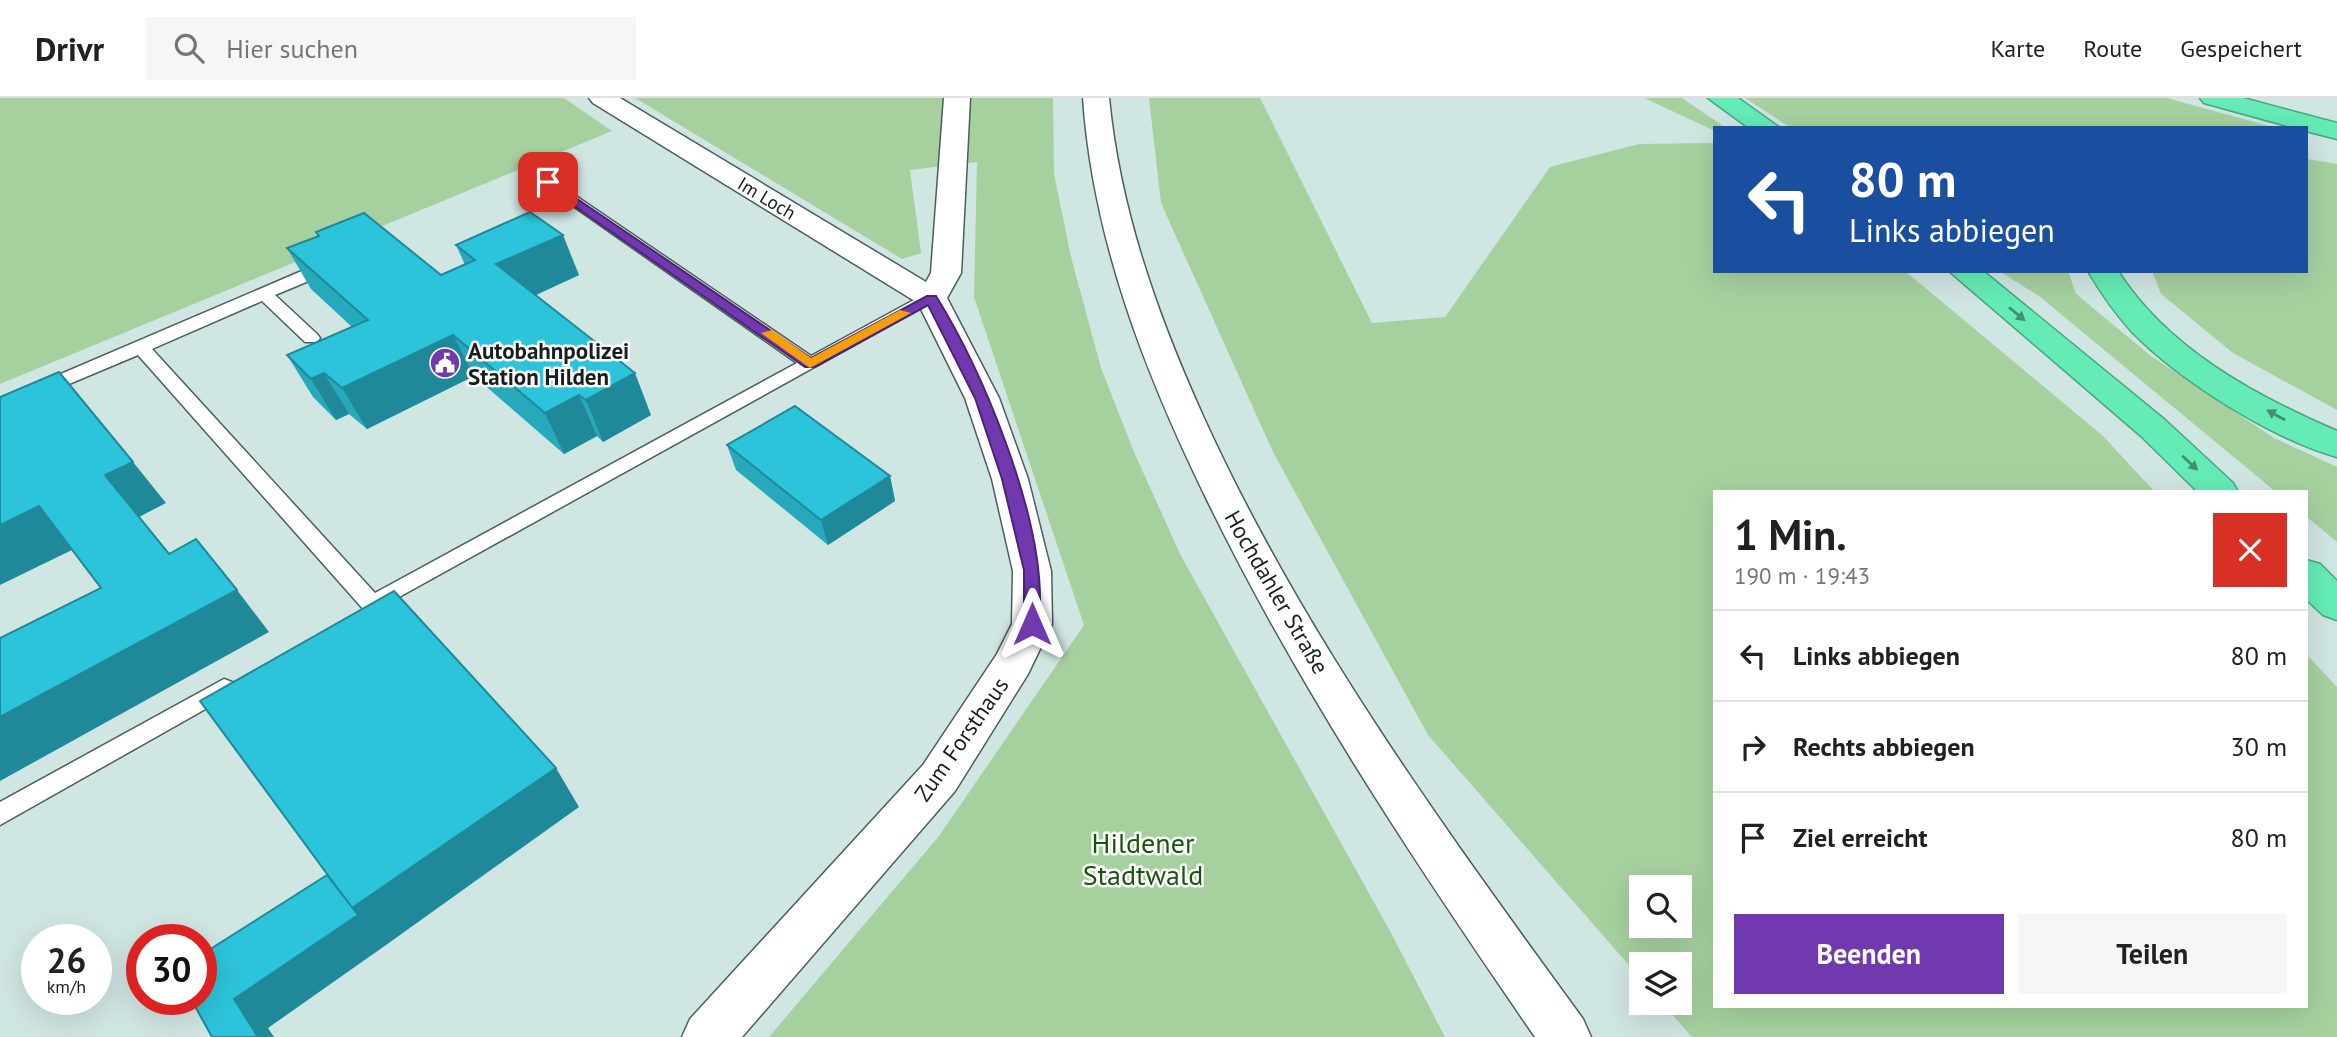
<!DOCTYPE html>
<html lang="de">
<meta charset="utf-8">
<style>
:root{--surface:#fff;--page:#f6f6f6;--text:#202124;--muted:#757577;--line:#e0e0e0;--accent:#7039b0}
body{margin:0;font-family:"PT Sans",sans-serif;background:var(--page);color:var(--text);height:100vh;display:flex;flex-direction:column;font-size:26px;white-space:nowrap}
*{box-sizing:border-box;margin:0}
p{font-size:23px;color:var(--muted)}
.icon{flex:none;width:38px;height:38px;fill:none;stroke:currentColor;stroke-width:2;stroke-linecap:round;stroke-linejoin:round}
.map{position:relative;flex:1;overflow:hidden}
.drawer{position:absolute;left:1713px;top:392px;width:595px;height:518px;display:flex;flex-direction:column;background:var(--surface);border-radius:0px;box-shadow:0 7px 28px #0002}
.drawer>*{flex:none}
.top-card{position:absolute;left:1713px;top:28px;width:595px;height:147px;border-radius:0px;box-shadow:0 7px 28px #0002;background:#1a4fa0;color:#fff;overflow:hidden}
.buttons{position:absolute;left:1629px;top:777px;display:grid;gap:14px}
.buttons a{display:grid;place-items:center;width:63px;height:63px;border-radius:0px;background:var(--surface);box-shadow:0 7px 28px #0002;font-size:35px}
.speed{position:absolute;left:21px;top:826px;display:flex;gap:14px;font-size:35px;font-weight:700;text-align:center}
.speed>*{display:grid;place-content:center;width:91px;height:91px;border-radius:50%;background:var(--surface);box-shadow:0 7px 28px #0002;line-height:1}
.speed small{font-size:18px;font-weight:400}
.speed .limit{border:10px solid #d22;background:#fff;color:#111}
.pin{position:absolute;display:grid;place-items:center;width:60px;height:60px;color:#fff;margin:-30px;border-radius:14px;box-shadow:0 4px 10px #0006}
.me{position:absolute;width:77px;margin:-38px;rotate:0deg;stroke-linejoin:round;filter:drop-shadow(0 0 5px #0008)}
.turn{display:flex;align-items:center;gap:24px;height:147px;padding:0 21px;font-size:32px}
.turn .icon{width:91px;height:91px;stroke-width:2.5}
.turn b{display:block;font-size:49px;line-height:60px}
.round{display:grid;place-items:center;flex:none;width:74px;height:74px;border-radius:0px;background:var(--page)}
.overview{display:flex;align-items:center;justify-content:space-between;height:119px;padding:0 21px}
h1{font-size:42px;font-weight:800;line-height:52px}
.cta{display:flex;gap:14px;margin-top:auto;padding:14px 21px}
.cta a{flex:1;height:80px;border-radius:0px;background:var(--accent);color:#fff;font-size:28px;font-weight:800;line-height:80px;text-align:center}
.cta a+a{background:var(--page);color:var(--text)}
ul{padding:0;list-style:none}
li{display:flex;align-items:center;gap:21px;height:91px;padding:0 21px;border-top:2px solid var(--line)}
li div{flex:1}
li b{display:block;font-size:26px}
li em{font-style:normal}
header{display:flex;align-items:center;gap:42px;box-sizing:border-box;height:98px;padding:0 35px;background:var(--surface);border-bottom:2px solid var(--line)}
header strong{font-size:33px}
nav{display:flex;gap:38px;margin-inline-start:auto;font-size:24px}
.search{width:490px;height:63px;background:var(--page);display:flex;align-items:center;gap:18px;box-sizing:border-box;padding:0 24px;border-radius:0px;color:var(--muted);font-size:26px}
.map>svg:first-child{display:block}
.green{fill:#a6d19f;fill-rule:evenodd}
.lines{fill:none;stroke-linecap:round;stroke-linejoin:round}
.lane-casing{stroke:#4b5e5c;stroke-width:3}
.street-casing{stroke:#4b5e5c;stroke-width:3}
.secondary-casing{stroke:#4b5e5c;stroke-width:3}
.highway-casing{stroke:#4aa581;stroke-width:3}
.lane{fill:#fff;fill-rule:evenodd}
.street{fill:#fff;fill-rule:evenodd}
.secondary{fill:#fff;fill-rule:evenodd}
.highway{fill:#65ecb6;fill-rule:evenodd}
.wall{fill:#26a9bb}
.shaded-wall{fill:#1f8999}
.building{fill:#2cc4da;stroke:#1f8999;stroke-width:2}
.oneway{fill:#429072}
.route{fill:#7039b0;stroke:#492572;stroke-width:2}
.slow{fill:#f59e0b}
.labels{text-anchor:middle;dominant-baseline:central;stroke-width:5;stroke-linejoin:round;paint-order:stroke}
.far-street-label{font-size:19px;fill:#18201f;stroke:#fff}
.poi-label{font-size:23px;font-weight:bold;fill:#18201f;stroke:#fff;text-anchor:start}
.street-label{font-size:23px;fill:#18201f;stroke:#fff}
.near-park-label{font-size:28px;fill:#16550a;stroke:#fff}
</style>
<header>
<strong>Drivr</strong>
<div class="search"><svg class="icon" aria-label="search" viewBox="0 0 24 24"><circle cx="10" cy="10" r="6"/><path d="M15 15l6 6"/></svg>Hier suchen</div>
<nav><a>Karte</a><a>Route</a><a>Gespeichert</a></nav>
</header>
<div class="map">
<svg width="2337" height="939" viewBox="0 0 2337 939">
<rect width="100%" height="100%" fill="#d0e6e3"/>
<g class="green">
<path d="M0,0H564L612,33L0,286Z"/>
<path d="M635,0H1053L1054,76L1071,159L1101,270L1134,354L1180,456L1390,833L1445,939H769L939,738L1084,527L974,199L977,64L910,72L921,155L902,161Z"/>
<path d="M1149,0H1260L1372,225L1445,219L1550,69L1639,46L1715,45V173H1905L2103,338L2155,394H1715V908H2306L2307,557L2337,589V939H1692L1662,905H1680V866H1642L1641,881L1428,637L1273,354L1161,105ZM1642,789H1680V828H1642Z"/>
<path d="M1644,0H1682L1726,30H1715V33Z"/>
<path d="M1745,0H2167L2276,30H1791Z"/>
<path d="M2307,61L2337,66V312L2233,255L2161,196L2152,173H2306Z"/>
<path d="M1999,173H2068L2076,196L2151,258L2274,340L2337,369V444L2307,419L2306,394H2276L2039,198Z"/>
</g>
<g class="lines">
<g class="lane-casing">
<g id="lane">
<path d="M548,79L811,258L925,196H937L939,200L372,514L364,512L138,257L0,315V302L311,169H323V177L275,197L317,236L320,240L317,244H305L262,203L152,251L375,495L797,265L543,87V81Z"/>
<path d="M224,581L232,584L235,590L232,596L0,727V704Z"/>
</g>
</g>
<g class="street-casing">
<path id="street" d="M589,0H620L926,184L931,175L944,0H970L961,175L947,200L999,300L1028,381L1051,473L1052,526L1028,576L955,693L742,939H682L690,921L923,667L997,556L1012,526L1013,473L992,381L965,300L918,205L593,5Z"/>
</g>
<g class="secondary-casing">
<path id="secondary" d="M1083,0H1109C1120,112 1157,216 1203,318C1302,536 1443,729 1583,921L1591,939H1535C1416,766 1299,591 1207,402C1145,275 1093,142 1083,0Z"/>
</g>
<g class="highway-casing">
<g id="highway">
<path d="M1708,0H1738L1780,30H1749Z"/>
<path d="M2200,0H2243L2337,25V41L2306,33V30H2295L2204,5Z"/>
<path d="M1949,173H1983L2165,322L2233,385L2238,394H2198L2141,338Z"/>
<path d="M2088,173H2118C2167,250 2255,298 2337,333V359C2272,341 2179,282 2132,234C2115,215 2101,195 2088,173Z"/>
<path d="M2306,462L2320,466L2337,483V522L2323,517L2306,501Z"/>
</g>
</g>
<use href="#lane" class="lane"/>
<use href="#street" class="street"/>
<use href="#secondary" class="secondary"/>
<use href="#highway" class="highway"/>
</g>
<g class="wall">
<path d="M316,134L441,177L465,167L456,147L579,177L536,197L651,317L603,344L597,338L564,356L474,278L367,331L349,316L336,322L313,299L287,257L352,229L311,191L287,150L318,138Z"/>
<path d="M727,347L890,378L895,403L828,447L736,372Z"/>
</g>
<g class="shaded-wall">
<path d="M563,137L579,177L514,207L496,166Z"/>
<path d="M453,237L474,278L367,331L342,290Z"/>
<path d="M324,275L349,316L336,322L311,281Z"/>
<path d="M635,275L651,317L603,344L586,302Z"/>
<path d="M579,297L597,338L564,356L545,315Z"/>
<path d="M133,364L166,405L139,419L105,377Z"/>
<path d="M890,378L895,403L828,447L821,422Z"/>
<path d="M39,408L76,450L0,487V427Z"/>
<path d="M237,492L269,534L0,683V619Z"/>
<path d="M556,670L579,709L386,847L268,930L274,939H258L234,901L352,810Z"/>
</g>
<g class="building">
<path d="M530,114L563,137L496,166L635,275L586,302L579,297L545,315L453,237L342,290L324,275L311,281L287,257L368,222L287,150L319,138L316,134L364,115L441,177L475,162L456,147Z"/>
<path d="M59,274L133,364L105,377L169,456L196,441L237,492L0,619V540L101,490L39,408L0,427V299Z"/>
<path d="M795,308L890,378L821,422L727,347Z"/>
<path d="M394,493L556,670L352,810L200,603Z"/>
<path d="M327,777L358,817L234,901L258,939H212L191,901H201V857Z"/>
</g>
<defs><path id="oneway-solid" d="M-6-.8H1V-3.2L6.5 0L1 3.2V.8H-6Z" transform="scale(1.75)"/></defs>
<g class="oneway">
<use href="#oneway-solid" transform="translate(2017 216) rotate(40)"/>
<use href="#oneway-solid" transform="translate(2276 317) rotate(-151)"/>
<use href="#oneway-solid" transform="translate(2190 365) rotate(43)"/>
</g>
<path class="route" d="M548,81L811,260L927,198H936C983,274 1039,409 1040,499C1040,509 1042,522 1038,531H1026L1024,526V472L1002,381L975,300L928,207L815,269H805L544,87L543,84Z"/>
<path class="slow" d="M900,212L911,215L810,270L761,235L772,232L811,260Z"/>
<defs>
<g id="civic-disc" transform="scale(1.575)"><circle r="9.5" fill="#7039b0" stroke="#fff"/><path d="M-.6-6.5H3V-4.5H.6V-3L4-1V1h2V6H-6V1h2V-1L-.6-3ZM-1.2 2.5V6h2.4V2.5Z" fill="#fff"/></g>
</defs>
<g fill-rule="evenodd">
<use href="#civic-disc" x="445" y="265"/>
</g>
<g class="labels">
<g class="far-street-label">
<text transform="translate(767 100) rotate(31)">Im Loch</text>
</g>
<g class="poi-label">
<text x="468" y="252">Autobahnpolizei<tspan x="468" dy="26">Station Hilden</tspan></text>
</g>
<g class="street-label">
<text transform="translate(1277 494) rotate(60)">Hochdahler Straße</text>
<text transform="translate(961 641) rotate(-55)">Zum Forsthaus</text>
</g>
<g class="near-park-label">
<text x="1143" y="744">Hildener<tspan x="1143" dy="32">Stadtwald</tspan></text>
</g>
</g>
</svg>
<div class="buttons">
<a><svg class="icon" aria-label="search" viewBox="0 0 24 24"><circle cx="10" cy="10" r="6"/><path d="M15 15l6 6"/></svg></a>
<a><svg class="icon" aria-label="layers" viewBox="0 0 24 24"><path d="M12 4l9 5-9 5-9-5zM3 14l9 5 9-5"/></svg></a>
</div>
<div class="speed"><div>26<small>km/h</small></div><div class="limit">30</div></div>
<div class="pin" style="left:548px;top:84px;background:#d93025"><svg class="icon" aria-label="arrive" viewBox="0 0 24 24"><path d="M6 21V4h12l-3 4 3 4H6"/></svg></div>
<svg class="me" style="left:1032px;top:526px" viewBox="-20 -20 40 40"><path d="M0-17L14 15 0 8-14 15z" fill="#7039b0" stroke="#fff" stroke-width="4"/></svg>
<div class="top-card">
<div class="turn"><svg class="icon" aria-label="left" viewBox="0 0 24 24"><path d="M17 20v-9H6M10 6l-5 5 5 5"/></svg><div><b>80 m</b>Links abbiegen</div></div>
</div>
<section class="drawer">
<div class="overview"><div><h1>1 Min.</h1><p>190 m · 19:43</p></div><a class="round" style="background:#d93025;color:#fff"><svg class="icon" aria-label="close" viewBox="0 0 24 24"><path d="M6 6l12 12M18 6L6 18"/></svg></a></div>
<ul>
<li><svg class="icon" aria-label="left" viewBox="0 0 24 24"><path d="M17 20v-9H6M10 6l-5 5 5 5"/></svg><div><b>Links abbiegen</b></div><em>80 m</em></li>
<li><svg class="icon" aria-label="right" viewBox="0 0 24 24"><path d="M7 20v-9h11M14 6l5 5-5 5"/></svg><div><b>Rechts abbiegen</b></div><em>30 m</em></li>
<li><svg class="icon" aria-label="arrive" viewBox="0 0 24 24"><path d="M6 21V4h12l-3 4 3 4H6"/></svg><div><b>Ziel erreicht</b></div><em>80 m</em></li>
</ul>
<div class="cta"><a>Beenden</a><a>Teilen</a></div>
</section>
</div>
